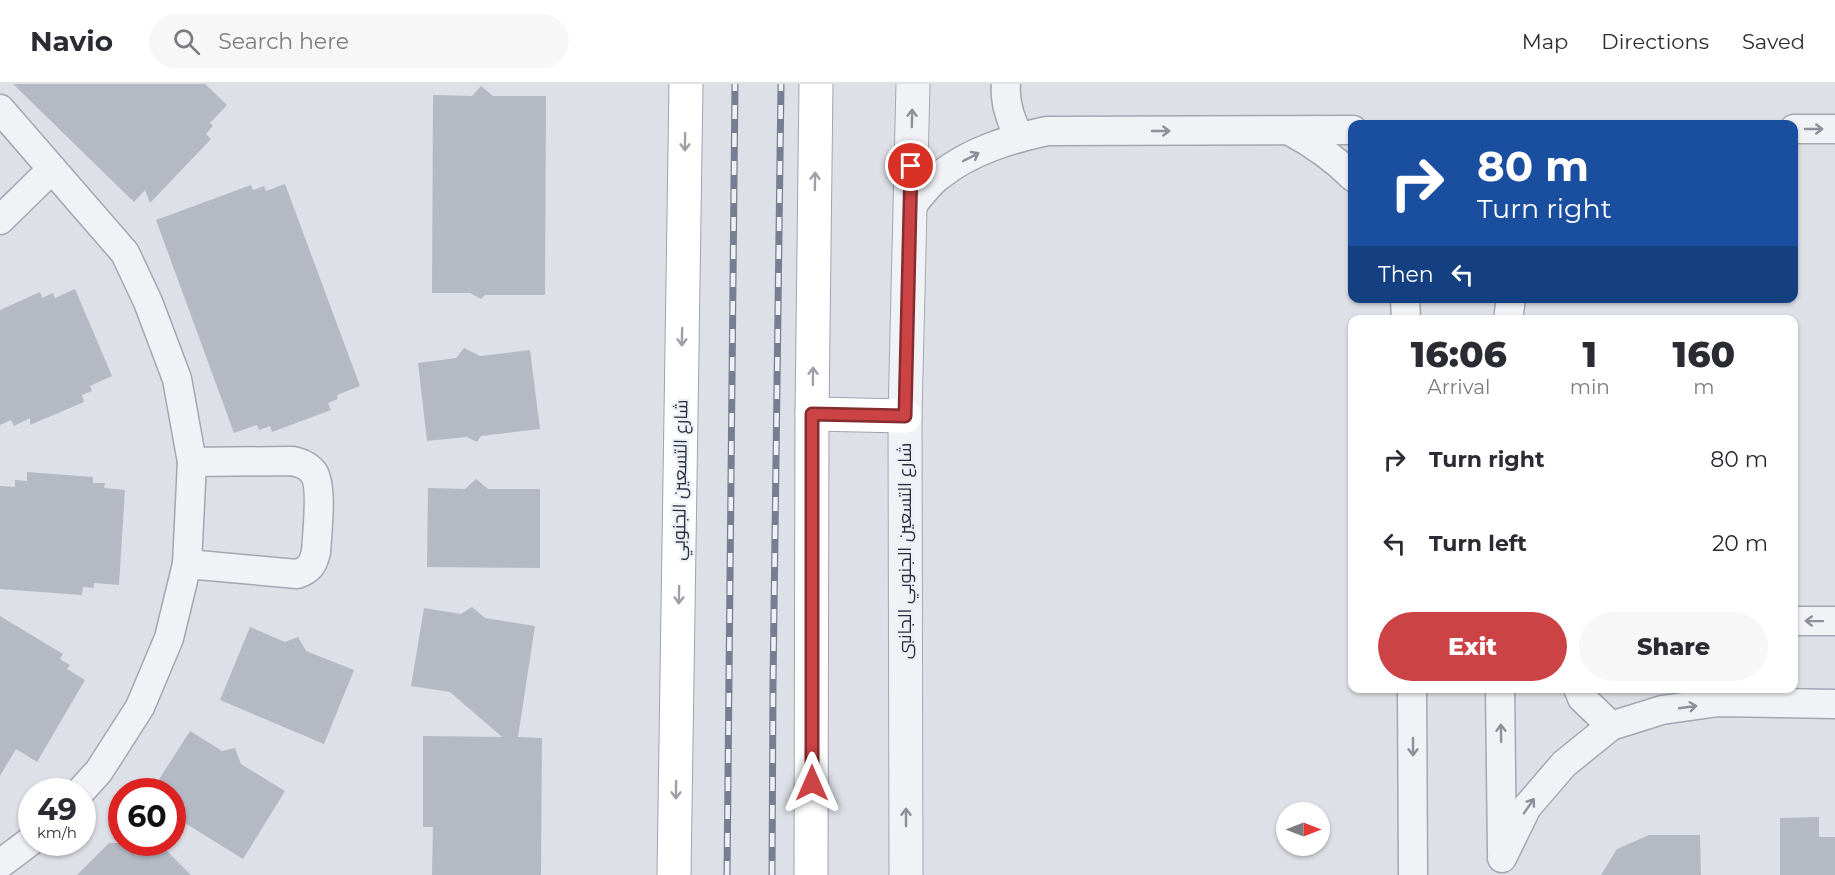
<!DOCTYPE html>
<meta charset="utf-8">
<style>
:root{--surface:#fff;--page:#f7f7f7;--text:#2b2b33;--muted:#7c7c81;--line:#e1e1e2;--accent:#cc4346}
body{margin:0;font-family:Montserrat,Cairo,sans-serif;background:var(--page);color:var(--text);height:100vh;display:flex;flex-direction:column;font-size:22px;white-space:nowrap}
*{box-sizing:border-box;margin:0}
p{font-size:20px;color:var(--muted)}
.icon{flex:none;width:33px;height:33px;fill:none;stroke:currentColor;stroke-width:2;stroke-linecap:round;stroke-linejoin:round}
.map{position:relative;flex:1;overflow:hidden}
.details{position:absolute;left:1348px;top:231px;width:450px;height:378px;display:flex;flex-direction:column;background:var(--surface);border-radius:12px;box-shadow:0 2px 4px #0004}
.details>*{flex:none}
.banner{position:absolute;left:1348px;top:36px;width:450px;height:183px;border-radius:12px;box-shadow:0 2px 4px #0004;background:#1a4fa0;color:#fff;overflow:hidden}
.needle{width:39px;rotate:90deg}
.controls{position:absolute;left:1276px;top:718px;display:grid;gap:12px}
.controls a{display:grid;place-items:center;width:54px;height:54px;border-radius:50%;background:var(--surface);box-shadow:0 2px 4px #0004;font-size:30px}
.speed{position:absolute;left:18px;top:694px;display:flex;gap:12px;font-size:30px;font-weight:700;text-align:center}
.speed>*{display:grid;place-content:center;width:78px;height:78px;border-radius:50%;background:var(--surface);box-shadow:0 2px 4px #0004;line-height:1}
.speed small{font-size:15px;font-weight:400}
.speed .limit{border:9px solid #d22;background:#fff;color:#111}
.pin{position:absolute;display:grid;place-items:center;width:51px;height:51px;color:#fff;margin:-26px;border:3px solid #fff;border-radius:50%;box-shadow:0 2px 6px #0007}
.me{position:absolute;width:66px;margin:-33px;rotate:0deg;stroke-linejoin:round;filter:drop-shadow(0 0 4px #0008)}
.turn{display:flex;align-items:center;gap:21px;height:126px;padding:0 30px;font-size:27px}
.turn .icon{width:78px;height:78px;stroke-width:2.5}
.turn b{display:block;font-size:42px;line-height:51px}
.then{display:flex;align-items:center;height:57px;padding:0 30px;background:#0003;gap:12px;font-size:22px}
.eta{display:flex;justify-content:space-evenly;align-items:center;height:102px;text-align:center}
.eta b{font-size:36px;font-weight:800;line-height:42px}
.cta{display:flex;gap:12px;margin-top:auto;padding:12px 30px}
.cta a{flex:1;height:69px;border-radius:36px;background:var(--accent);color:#fff;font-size:24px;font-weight:800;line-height:69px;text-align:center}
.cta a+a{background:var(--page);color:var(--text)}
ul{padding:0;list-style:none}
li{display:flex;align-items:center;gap:18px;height:84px;padding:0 30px}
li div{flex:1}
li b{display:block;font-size:22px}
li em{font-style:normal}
header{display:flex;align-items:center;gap:36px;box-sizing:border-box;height:84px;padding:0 30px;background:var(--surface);border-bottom:2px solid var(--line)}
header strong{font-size:28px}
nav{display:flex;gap:33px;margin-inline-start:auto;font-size:21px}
.search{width:420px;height:54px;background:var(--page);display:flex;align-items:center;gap:15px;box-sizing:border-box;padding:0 21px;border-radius:33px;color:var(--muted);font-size:22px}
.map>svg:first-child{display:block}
.building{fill:#b5b9c4}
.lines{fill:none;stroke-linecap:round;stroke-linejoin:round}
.minor-casing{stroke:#a3a7b1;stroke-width:31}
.tertiary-casing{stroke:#a3a7b1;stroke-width:35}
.primary-casing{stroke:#9da3b3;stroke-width:35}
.minor{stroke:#f1f2f6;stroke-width:28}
.tertiary{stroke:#f1f2f6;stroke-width:33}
.primary{stroke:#fff;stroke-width:33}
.rail-casing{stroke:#787e91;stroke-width:7}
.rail{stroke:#edf0f5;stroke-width:4.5;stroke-dasharray:14;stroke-linecap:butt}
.oneway{stroke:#8c909a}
.oneway2{stroke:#9ea0a8}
.route-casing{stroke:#852c2e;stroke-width:15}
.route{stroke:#cc4346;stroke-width:10}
.labels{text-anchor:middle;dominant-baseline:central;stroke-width:4.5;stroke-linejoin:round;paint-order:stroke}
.street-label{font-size:18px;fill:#272d3e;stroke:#edf0f5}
</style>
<header>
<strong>Navio</strong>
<div class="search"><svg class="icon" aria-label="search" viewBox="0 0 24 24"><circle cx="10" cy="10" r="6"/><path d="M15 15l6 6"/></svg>Search here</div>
<nav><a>Map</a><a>Directions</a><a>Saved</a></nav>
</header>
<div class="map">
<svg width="1835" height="791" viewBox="0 0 1835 791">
<rect width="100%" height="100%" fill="#dee0e7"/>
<g class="building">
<path d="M13,0H205L227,21L210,39L213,42L206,50L211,55L150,119L145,106L134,118Z"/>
<path d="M481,2L493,12H546L545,211H485L481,215L470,209H432L433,11L472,12Z"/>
<path d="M285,100L360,302L337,311L338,315L328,319L331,326L272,348L270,342L259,346L257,341L234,349L156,136L251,101L253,106L264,102L266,107Z"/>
<path d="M75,205L112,292L90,302L92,307L82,311L84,318L30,341V334L14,342L11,336L0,341V226L40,208L42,214L53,209L55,214Z"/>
<path d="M464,264L480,272L530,266L540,345L481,352L477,358L467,353L427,357L418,279L456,274Z"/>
<path d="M27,388L93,393V399H105L104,404L125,406L119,501L94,499V504L83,503L82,511L0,505V402L15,403V396L27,397Z"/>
<path d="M476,395L488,405H540V484L427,483L428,404L465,405Z"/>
<path d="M472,523L485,534L535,542L518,653L542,654L541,791H432L433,743H423V652L502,653L450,608L411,602L424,524L461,530Z"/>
<path d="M0,532L63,570L60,575L70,581L67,585L85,596L37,678L16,665L0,692Z"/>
<path d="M250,543L285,558L298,553L306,567L354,586L324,660L220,616Z"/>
<path d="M190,647L222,667L235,664L241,680L285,707L243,775L172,731V708H151Z"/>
<path d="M1819,733V753H1835V791H1780V734Z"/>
<path d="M1649,751H1700L1701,791H1601L1617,765Z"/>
<path d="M109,759H159L191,791H77Z"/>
</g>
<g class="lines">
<g class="minor-casing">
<g id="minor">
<path d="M1006,0C1004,19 1011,37 1019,53"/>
<path d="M0,25L125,169L148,218L177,295L192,378L187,480L169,554L140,623L99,687L80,708"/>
<path d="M1794,45H1835"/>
<path d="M1290,47C1314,60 1334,74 1353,93"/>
<path d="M910,123C920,113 928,100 939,92C970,67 1010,55 1047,47L1353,46"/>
<path d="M0,136L52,85"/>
<path d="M1405,214L1406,236"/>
<path d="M1508,236L1511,214"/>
<path d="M187,480L297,490C309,486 313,481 316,468C317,451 323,400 313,388C307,381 301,379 292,377L192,378"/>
<path d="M1794,537H1835"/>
<path d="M1412,604L1413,791"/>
<path d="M1500,604L1502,768"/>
<path d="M1578,604L1582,614L1611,642"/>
<path d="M1502,774L1527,723L1564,680L1611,642L1662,626L1718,618L1835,620"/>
<path d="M0,780L32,756"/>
</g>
</g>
<g class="tertiary-casing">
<path id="tertiary" d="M906,791L905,332L913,0"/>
</g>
<g class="primary-casing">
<g id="primary">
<path d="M812,330L905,332"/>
<path d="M674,791L686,0"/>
<path d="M811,791L812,330L816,0"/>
</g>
</g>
<use href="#minor" class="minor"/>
<use href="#tertiary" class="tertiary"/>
<use href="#primary" class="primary"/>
<g class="rail-casing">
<g id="rail">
<path d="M727,791L735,0"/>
<path d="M772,791L773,602L781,0"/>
</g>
</g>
<use href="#rail" class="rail"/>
</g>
<defs><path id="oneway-shaft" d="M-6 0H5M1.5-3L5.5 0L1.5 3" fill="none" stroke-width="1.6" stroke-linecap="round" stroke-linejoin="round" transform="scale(1.5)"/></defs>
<g class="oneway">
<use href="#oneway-shaft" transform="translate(912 34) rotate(-89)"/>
<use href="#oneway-shaft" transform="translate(1814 45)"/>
<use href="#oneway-shaft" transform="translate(1161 47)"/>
<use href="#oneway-shaft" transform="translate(971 73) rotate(-27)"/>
<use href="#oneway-shaft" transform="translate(1814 537) rotate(-179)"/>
<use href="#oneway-shaft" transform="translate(1688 623) rotate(-8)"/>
<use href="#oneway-shaft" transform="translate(1501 649) rotate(-91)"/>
<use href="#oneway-shaft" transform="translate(1413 663) rotate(90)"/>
<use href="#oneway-shaft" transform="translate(1529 722) rotate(-55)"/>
<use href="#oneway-shaft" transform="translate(906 733) rotate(-90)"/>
</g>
<g class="oneway2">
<use href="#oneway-shaft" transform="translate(685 58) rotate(91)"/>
<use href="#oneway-shaft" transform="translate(815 97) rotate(-89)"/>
<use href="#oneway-shaft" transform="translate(682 253) rotate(91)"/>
<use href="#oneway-shaft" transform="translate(813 292) rotate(-89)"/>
<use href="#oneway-shaft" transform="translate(679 511) rotate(91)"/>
<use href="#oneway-shaft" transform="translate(676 706) rotate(91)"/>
</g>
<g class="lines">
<g class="route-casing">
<path id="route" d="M812,699V330L905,332L911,82"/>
</g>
<use href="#route" class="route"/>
</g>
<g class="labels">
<g class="street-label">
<text transform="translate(680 396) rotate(-89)">شارع التسعين الجنوبي</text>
<text transform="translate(905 467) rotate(-90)">شارع التسعين الجنوبي الجانبى</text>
</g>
</g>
</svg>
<div class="controls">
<a><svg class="needle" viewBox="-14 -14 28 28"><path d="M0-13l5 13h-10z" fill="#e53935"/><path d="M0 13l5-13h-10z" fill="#7c7c81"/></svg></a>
</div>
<div class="speed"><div>49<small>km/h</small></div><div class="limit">60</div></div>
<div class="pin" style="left:911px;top:82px;background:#d93025"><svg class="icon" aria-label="arrive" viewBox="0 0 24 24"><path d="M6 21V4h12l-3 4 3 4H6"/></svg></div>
<svg class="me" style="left:812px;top:699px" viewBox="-20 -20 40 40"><path d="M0-17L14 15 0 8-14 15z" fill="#cc4346" stroke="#fff" stroke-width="4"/></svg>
<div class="banner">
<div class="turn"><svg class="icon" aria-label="right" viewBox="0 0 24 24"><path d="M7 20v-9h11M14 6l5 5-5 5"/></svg><div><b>80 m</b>Turn right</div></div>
<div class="then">Then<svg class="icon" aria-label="left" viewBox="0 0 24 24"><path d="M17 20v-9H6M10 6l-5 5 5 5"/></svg></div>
</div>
<section class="details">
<div class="eta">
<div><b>16:06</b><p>Arrival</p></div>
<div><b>1</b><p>min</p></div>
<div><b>160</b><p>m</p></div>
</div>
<ul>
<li><svg class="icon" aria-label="right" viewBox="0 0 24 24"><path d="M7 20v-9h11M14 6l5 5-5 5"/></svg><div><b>Turn right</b></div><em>80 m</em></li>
<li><svg class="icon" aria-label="left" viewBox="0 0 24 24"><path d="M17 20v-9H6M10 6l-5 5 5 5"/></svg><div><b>Turn left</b></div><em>20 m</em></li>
</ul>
<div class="cta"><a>Exit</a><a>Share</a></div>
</section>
</div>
